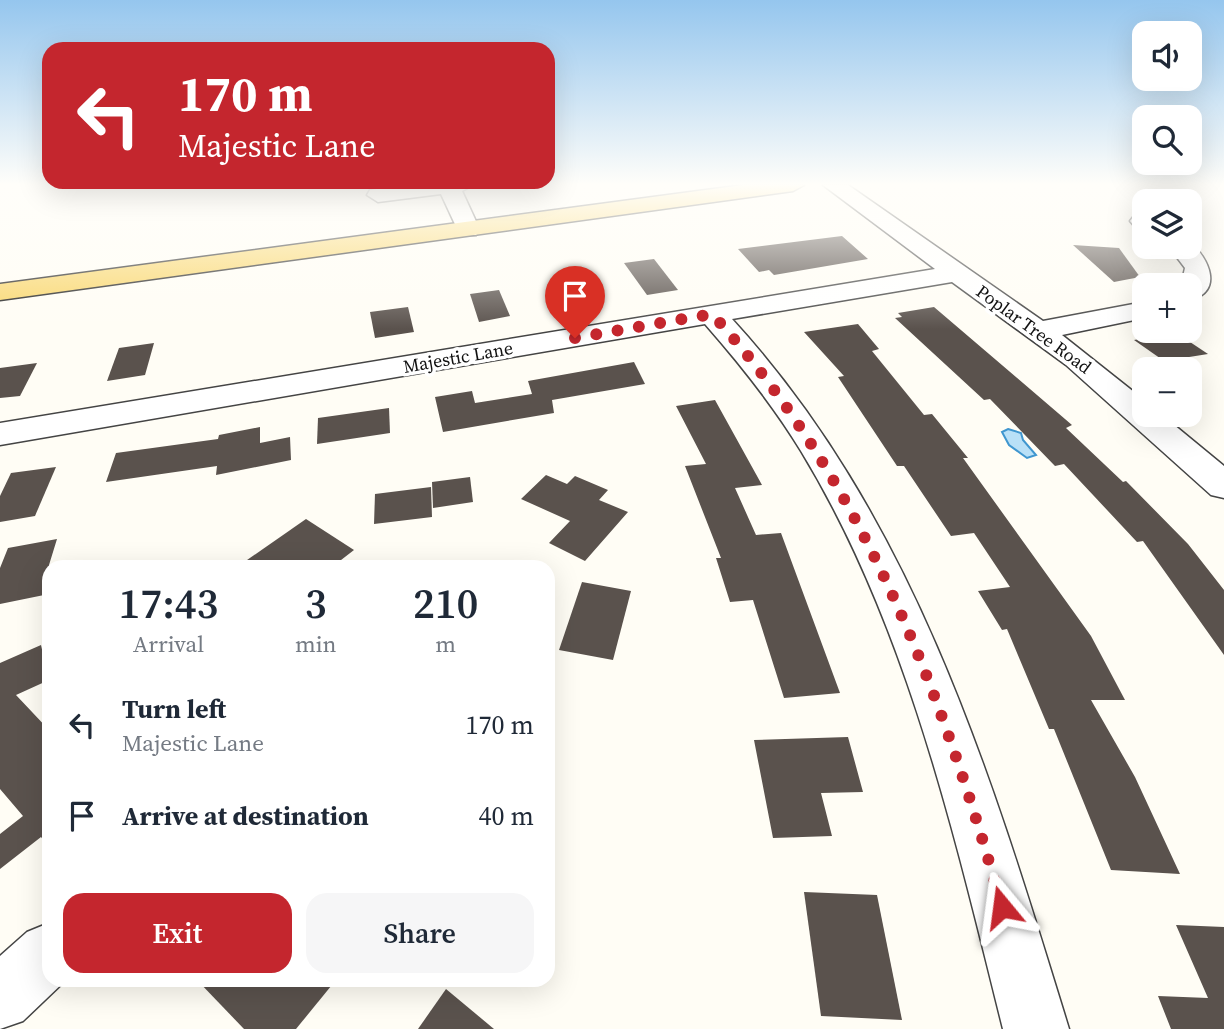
<!DOCTYPE html>
<meta charset="utf-8">
<style>
:root{--surface:#fff;--page:#f6f6f7;--text:#1f2937;--muted:#747a83;--accent:#c4262e}
body{margin:0;font-family:"Source Serif 4",serif;background:var(--page);color:var(--text);height:100vh;display:flex;flex-direction:column;font-size:26px;white-space:nowrap}
*{box-sizing:border-box;margin:0}
p{font-size:23px;color:var(--muted)}
.icon{flex:none;width:38px;height:38px;fill:none;stroke:currentColor;stroke-width:2;stroke-linecap:round;stroke-linejoin:round}
.map{position:relative;flex:1;overflow:hidden}
.details{position:absolute;left:42px;top:560px;width:513px;height:427px;display:flex;flex-direction:column;background:var(--surface);border-radius:21px;box-shadow:0 7px 28px #0002}
.details>*{flex:none}
.banner{position:absolute;left:42px;top:42px;width:513px;height:147px;border-radius:21px;box-shadow:0 7px 28px #0002;background:#c4262e;color:#fff;overflow:hidden}
.controls{position:absolute;left:1132px;top:21px;display:grid;gap:14px}
.controls a{display:grid;place-items:center;width:70px;height:70px;border-radius:14px;background:var(--surface);box-shadow:0 7px 28px #0002;font-size:35px}
.pin{position:absolute;display:grid;place-items:center;width:60px;height:60px;color:#fff;margin:-72px -30px;border-radius:50% 50% 50% 0;rotate:-45deg;box-shadow:0 0 7px #0007}
.pin .icon{rotate:45deg}
.me{position:absolute;width:77px;margin:-38px;rotate:344deg;stroke-linejoin:round;filter:drop-shadow(0 0 5px #0008)}
.turn{display:flex;align-items:center;gap:24px;height:147px;padding:0 21px;font-size:32px}
.turn .icon{width:91px;height:91px;stroke-width:2.5}
.turn b{display:block;font-size:49px;line-height:60px}
.eta{display:flex;justify-content:space-evenly;align-items:center;height:119px;text-align:center}
.eta b{font-size:42px;font-weight:600;line-height:49px}
.cta{display:flex;gap:14px;margin-top:auto;padding:14px 21px}
.cta a{flex:1;height:80px;border-radius:21px;background:var(--accent);color:#fff;font-size:28px;font-weight:600;line-height:80px;text-align:center}
.cta a+a{background:var(--page);color:var(--text)}
ul{padding:0;list-style:none}
li{display:flex;align-items:center;gap:21px;height:91px;padding:0 21px}
li div{flex:1}
li b{display:block;font-size:26px}
li em{font-style:normal}
.map>svg:first-child{display:block}
.water{fill:#b9e0f7;stroke:#3f96cf;stroke-width:2}
.building{fill:#5a524d}
.lines{fill:none;stroke-linecap:round;stroke-linejoin:round}
.minor-casing{stroke:#444;stroke-width:3}
.major-casing{stroke:#222;stroke-width:3}
.minor{fill:#fff;fill-rule:evenodd}
.major{fill:#f9d66b;fill-rule:evenodd}
.route{stroke:#c4262e;stroke-width:12;stroke-dasharray:0 21.6}
.labels{text-anchor:middle;dominant-baseline:central;stroke-width:7;stroke-linejoin:round;paint-order:stroke}
.far-street-label{font-size:18px;fill:#111;stroke:#fff}
</style>
<div class="map">
<svg width="1224" height="1029" viewBox="0 0 1224 1029">
<rect width="100%" height="100%" fill="#fffdf5"/>
<path class="water" d="M1008,429L1021,433L1023,440L1036,455L1027,458L1009,445L1002,432Z"/>
<g class="building">
<path d="M842,236L868,259L774,275L769,270L759,272L738,249Z"/>
<path d="M1073,245L1119,248L1140,277L1114,282Z"/>
<path d="M654,259L678,290L647,295L624,263Z"/>
<path d="M499,290L510,316L479,322L470,294Z"/>
<path d="M408,307L414,332L375,338L370,312Z"/>
<path d="M934,307L1072,425L1066,428L1123,482L1126,481L1188,544L1224,590V655L1143,541L1137,542L1064,464L1055,466L990,399L984,400L895,318L902,317L898,313Z"/>
<path d="M858,324L879,349L872,351L924,415L932,414L968,458H963L1091,636L1125,700H1091L1135,777L1180,874L1111,870L1054,729H1049L1007,629L1002,630L978,591L1010,587L974,533L951,536L904,466H897L838,377L844,376L804,332Z"/>
<path d="M1175,332L1208,354L1164,361L1134,340Z"/>
<path d="M154,343L145,375L107,381L119,348Z"/>
<path d="M634,362L645,384L552,400L554,413L443,432L435,397L472,391L475,403L532,394L528,381Z"/>
<path d="M37,363L20,396L0,398V368Z"/>
<path d="M715,400L762,485L735,488L756,535L781,533L840,693L784,698L753,600L730,602L716,558H721L685,466L706,464L676,406Z"/>
<path d="M389,408L390,433L317,444L318,418Z"/>
<path d="M260,427V443L290,437L291,460L216,475L217,466L106,482L116,453L218,439L219,435Z"/>
<path d="M56,467L35,516L0,522V496L11,473Z"/>
<path d="M546,475L567,484L575,476L608,490L599,500L628,512L585,561L549,543L570,521L521,499Z"/>
<path d="M470,477L473,502L433,508L432,482Z"/>
<path d="M431,487L432,517L374,524L375,494Z"/>
<path d="M306,519L354,550L332,567H237Z"/>
<path d="M57,539L49,565V594L0,604V568L8,548Z"/>
<path d="M582,582L631,591L613,660L559,650Z"/>
<path d="M41,645L49,680L16,695L49,730V847L41,837L0,869V834L23,816L0,789V663Z"/>
<path d="M848,737L863,792L821,793L832,836L773,838L754,740Z"/>
<path d="M804,892L877,895L902,1020L821,1016Z"/>
<path d="M1176,925L1224,927V1029H1171L1158,996L1208,998Z"/>
<path d="M197,980H336L296,1029H244Z"/>
<path d="M446,989L494,1029H418Z"/>
</g>
<g class="lines">
<g class="minor-casing">
<g id="minor">
<path d="M405,185H473L462,191L480,230L476,235H460L441,194L378,202L367,195L370,190Z"/>
<path d="M823,185H848L1043,321L1144,302V318L1062,335L1144,400V415H1162L1224,466V498L1211,495L1066,365L952,282L732,319C915,519 991,775 1069,1029H1003C954,833 907,625 801,451C773,405 740,364 705,324L0,445V423L935,269Z"/>
<path d="M1144,215V230L1136,228L1130,221L1134,216Z"/>
<path d="M1190,242C1209,258 1224,292 1190,300V285H1181L1185,268L1169,247H1190Z"/>
<path d="M49,923V980H66L23,1021L0,1029V956L27,932Z"/>
</g>
</g>
<g class="major-casing">
<path id="major" d="M743,185H804L793,191L0,300V284Z"/>
</g>
<use href="#minor" class="minor"/>
<use href="#major" class="major"/>
</g>
<linearGradient id="sky" x2="0" y2="1"><stop stop-color="#95c6ee"/><stop offset="0.56" stop-color="#fffefa"/><stop offset="1" stop-color="#fffefa" stop-opacity="0"/></linearGradient>
<rect width="1224" height="329" fill="url(#sky)"/>
<g class="lines">
<path class="route" d="M575,338L712,314C864,481 942,693 1002,907"/>
</g>
<g class="labels">
<g class="far-street-label">
<text transform="translate(1034 329) rotate(36)">Poplar Tree Road</text>
<text transform="translate(458 357) rotate(-10)">Majestic Lane</text>
</g>
</g>
</svg>
<div class="controls">
<a><svg class="icon" aria-label="sound" viewBox="0 0 24 24"><path d="M4 9h4l5-4v14l-5-4H4zM17 9q2 3 0 6"/></svg></a>
<a><svg class="icon" aria-label="search" viewBox="0 0 24 24"><circle cx="10" cy="10" r="6"/><path d="M15 15l6 6"/></svg></a>
<a><svg class="icon" aria-label="layers" viewBox="0 0 24 24"><path d="M12 4l9 5-9 5-9-5zM3 14l9 5 9-5"/></svg></a>
<a>+</a>
<a>−</a>
</div>
<div class="pin" style="left:575px;top:338px;background:#d93025"><svg class="icon" aria-label="arrive" viewBox="0 0 24 24"><path d="M6 21V4h12l-3 4 3 4H6"/></svg></div>
<svg class="me" style="left:1002px;top:907px" viewBox="-20 -20 40 40"><path d="M0-17L14 15 0 8-14 15z" fill="#c4262e" stroke="#fff" stroke-width="4"/></svg>
<div class="banner">
<div class="turn"><svg class="icon" aria-label="left" viewBox="0 0 24 24"><path d="M17 20v-9H6M10 6l-5 5 5 5"/></svg><div><b>170 m</b>Majestic Lane</div></div>
</div>
<section class="details">
<div class="eta">
<div><b>17:43</b><p>Arrival</p></div>
<div><b>3</b><p>min</p></div>
<div><b>210</b><p>m</p></div>
</div>
<ul>
<li><svg class="icon" aria-label="left" viewBox="0 0 24 24"><path d="M17 20v-9H6M10 6l-5 5 5 5"/></svg><div><b>Turn left</b><p>Majestic Lane</p></div><em>170 m</em></li>
<li><svg class="icon" aria-label="arrive" viewBox="0 0 24 24"><path d="M6 21V4h12l-3 4 3 4H6"/></svg><div><b>Arrive at destination</b></div><em>40 m</em></li>
</ul>
<div class="cta"><a>Exit</a><a>Share</a></div>
</section>
</div>
